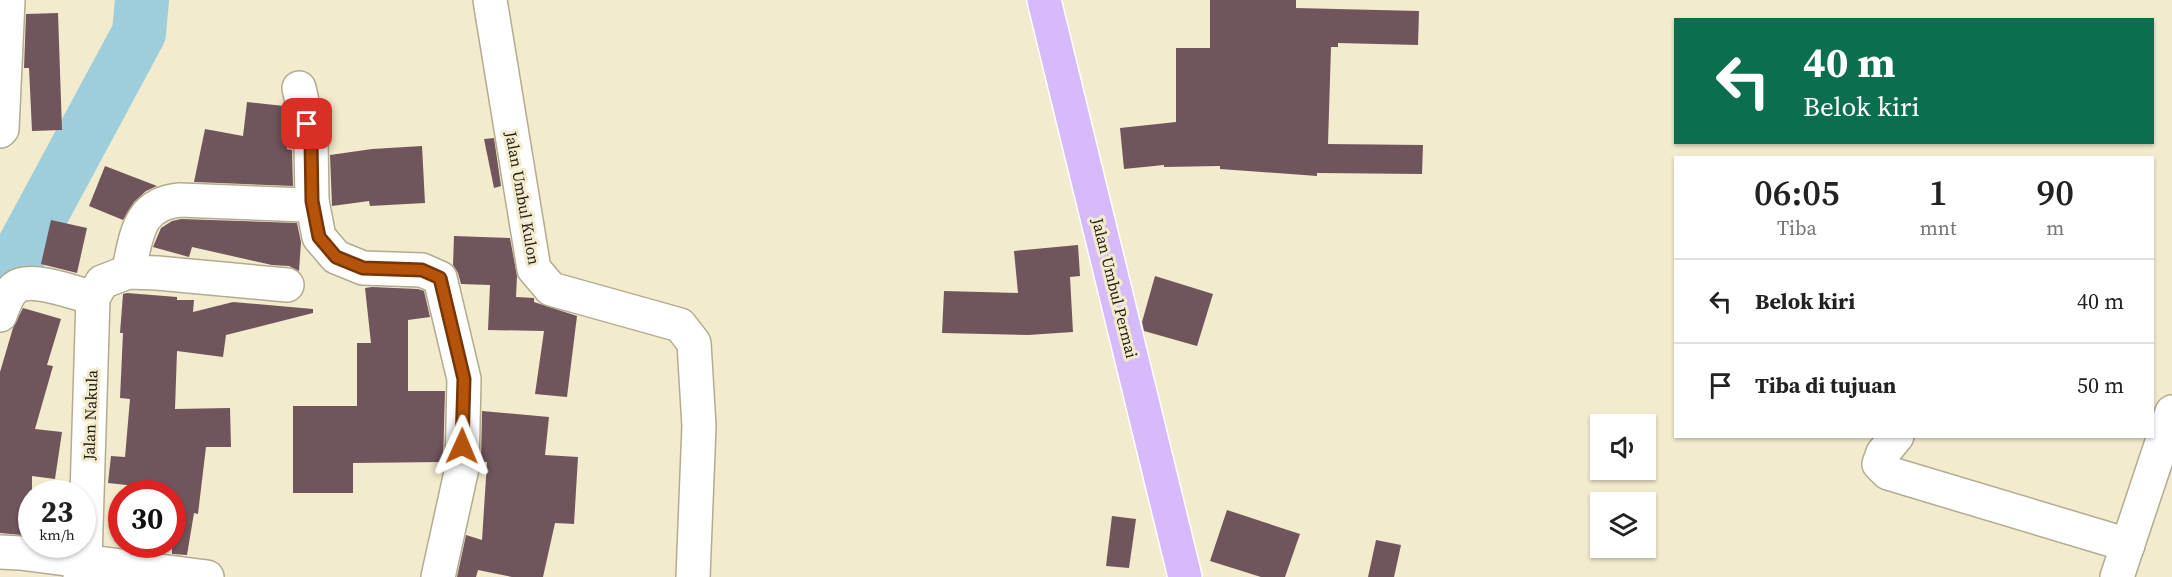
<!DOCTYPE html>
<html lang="id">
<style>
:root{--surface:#fff;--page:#f2f2f2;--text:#222;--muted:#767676;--line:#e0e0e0}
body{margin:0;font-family:"Source Serif 4",serif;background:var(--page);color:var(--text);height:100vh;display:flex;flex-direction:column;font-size:22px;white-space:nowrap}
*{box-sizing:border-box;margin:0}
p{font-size:20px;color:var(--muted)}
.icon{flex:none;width:33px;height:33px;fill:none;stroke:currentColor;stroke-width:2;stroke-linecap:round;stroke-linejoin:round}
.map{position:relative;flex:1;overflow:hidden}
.drawer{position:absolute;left:1674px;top:156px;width:480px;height:282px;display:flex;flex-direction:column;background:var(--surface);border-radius:0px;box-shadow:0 2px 4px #0004}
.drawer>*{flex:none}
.guide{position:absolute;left:1674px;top:18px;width:480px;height:126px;border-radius:0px;box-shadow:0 2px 4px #0004;background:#0b6e4f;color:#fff;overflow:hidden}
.buttons{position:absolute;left:1590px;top:414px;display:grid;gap:12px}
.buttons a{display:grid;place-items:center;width:66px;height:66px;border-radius:0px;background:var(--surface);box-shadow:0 2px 4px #0004;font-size:30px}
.speed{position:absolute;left:18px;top:480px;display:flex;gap:12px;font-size:30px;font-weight:700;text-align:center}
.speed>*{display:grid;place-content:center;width:78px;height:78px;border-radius:50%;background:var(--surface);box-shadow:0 2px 4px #0004;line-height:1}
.speed small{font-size:15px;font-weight:400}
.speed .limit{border:9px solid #d22;background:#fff;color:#111}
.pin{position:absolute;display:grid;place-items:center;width:51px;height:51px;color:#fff;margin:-26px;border-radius:12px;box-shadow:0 3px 9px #0006}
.me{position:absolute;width:66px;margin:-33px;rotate:1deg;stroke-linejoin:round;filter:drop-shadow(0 0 4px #0008)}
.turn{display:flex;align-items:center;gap:21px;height:126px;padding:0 30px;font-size:27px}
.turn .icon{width:78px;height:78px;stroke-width:2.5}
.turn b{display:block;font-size:42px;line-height:51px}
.eta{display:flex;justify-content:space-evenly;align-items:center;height:102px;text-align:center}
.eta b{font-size:36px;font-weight:600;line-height:42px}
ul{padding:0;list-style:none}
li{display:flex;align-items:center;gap:18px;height:84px;padding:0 30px;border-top:2px solid var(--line)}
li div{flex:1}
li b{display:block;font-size:22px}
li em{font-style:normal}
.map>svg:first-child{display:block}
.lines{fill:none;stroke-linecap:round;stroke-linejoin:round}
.river{stroke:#9ecedb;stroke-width:54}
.building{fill:#71555d}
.minor-casing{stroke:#b3ab90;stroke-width:36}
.major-casing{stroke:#fff;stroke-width:36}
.minor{stroke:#fff;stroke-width:33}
.major{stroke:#d6baf9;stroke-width:33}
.route-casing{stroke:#753606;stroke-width:15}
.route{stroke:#b45309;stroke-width:10}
.labels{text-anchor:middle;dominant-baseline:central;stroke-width:6;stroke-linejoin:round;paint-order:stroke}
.street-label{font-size:16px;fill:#221f14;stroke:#f3ebce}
</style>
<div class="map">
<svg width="2172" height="577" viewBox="0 0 2172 577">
<rect width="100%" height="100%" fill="#f3ebce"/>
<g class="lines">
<path class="river" d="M0,291L139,33L142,0"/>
</g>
<g class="building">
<path d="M1210,0H1296V8L1419,11L1418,45L1338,43V47H1331L1328,144L1423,145L1422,174L1317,173V176L1220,169V166L1164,167V165L1124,169L1120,128L1176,122V48H1210Z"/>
<path d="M58,13L62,130L32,131L29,68H24L26,14Z"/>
<path d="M247,102L284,106L289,128L287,149L292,150L293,186L194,182L205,129L243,136Z"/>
<path d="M494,138L501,186L494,188L484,139Z"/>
<path d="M422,146L425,203L370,206L369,201L332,206L330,155L372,149Z"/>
<path d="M105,166L157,186L146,191L134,202L123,220L89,206Z"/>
<path d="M181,219L297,223L301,242L299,271L289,266L272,265L192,247L189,257L153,247L161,228L172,221Z"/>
<path d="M51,220L87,228L77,273L41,264Z"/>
<path d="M454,236L510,238L517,276L516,297L534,298V302L577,316L567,397L535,394L544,331L488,330L490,285L461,284L458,273L453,265Z"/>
<path d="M1078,245L1080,276L1070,277L1073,332L1028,335L942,333L944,291L1018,293L1014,251Z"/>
<path d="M1155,276L1213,294L1197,346L1144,331L1142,322Z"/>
<path d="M372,287L418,289L424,291L430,317L408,320V391H445L443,462L353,463V493H293V406H357V343H371L365,288Z"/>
<path d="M127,293L177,297V300H194L193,312L233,302L313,309V313L226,335L223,357L177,351L175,409L230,408L231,447H206L198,514L194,513L187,555L172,554V490L108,483L111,456L125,457L130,399L120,398L123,333H120L123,294Z"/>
<path d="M23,308L61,319L47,365L53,366L35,429L62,432L55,479L32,476V536L0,533V372L13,328Z"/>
<path d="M482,411L549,417L545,455L578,457L574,524L555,523L543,577H512L478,570L476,577H457L466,535L482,540L487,462H481Z"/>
<path d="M1227,510L1300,534L1285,577H1261L1210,561Z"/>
<path d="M1112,516L1136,519L1129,568L1106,566Z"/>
<path d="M1376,540L1401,545L1394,577H1368Z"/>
</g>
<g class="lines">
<g class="minor-casing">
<g id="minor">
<path d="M490,0L534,269L551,289L680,325L694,343L699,426L693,577"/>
<path d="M299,88L311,142L312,201L319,237L336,257L363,268L422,270L440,278L464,379L462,468L438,577"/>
<path d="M0,131L2,129L8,0"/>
<path d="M128,272C137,238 136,204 180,200L305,205L312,201"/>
<path d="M0,315C4,306 7,293 16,287C30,276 76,293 93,298"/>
<path d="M1897,436L1883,453L1879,464L1888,473L2128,545"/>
<path d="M0,552L20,553L207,577"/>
<path d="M80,577L85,561L93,298L102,282L128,272L157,273L287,285"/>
<path d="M2117,577L2172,412"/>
</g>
</g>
<g class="major-casing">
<path id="major" d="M1044,0L1185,577"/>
</g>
<use href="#minor" class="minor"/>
<use href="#major" class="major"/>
</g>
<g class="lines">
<g class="route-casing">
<path id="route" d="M307,124L311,142L312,201L319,237L336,257L363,268L422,270L440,278L464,379L462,446"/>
</g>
<use href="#route" class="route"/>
</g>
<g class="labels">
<g class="street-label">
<text transform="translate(523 198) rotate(80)">Jalan Umbul Kulon</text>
<text transform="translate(1115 288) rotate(76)">Jalan Umbul Permai</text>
<text transform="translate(90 415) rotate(-88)">Jalan Nakula</text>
</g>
</g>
</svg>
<div class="buttons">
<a><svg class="icon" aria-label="sound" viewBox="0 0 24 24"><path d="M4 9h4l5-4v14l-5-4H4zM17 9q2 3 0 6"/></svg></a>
<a><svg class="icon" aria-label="layers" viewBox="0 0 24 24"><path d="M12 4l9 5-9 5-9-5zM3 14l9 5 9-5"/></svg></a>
</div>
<div class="speed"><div>23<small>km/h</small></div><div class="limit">30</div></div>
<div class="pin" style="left:307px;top:124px;background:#d93025"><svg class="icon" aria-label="arrive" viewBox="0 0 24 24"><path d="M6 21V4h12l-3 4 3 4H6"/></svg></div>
<svg class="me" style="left:462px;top:446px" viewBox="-20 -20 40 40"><path d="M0-17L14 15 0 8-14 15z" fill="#b45309" stroke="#fff" stroke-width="4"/></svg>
<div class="guide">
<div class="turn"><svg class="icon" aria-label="left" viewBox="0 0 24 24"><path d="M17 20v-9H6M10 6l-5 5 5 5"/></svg><div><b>40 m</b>Belok kiri</div></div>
</div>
<section class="drawer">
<div class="eta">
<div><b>06:05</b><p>Tiba</p></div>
<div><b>1</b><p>mnt</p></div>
<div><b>90</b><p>m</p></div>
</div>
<ul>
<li><svg class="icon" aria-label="left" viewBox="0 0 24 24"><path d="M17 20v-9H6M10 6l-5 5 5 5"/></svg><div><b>Belok kiri</b></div><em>40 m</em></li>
<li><svg class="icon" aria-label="arrive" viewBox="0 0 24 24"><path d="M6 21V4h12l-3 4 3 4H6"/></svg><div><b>Tiba di tujuan</b></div><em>50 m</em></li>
</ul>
</section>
</div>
